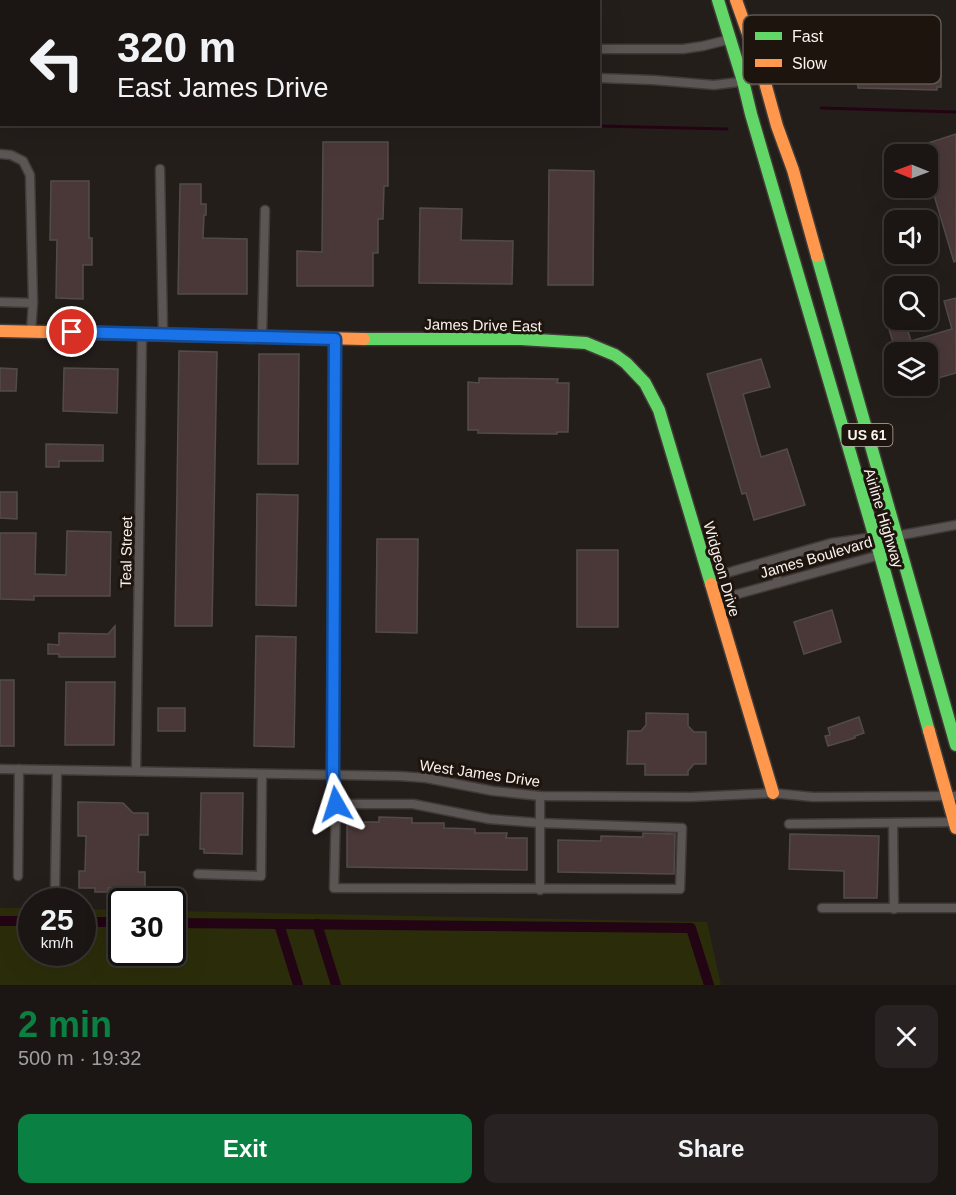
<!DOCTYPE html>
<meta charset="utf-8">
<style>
:root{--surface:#1b1614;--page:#282322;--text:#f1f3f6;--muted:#a09fa0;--line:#393534;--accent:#0b8043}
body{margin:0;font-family:Arial,sans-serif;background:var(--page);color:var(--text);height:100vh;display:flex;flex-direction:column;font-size:22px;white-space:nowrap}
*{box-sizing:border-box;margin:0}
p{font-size:20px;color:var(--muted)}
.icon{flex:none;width:33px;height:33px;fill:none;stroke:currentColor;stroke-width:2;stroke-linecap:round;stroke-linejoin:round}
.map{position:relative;height:985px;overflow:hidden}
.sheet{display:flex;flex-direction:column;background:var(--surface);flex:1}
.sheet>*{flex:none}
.banner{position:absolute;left:0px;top:0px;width:600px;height:126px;box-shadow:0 6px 24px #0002,0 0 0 2px var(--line);background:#1b1614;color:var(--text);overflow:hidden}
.needle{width:39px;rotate:271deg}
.controls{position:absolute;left:884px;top:144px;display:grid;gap:12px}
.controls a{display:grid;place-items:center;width:54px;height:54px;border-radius:12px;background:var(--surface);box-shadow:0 6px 24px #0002,0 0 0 2px var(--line);font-size:30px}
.speed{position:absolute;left:18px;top:888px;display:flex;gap:12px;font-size:30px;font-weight:700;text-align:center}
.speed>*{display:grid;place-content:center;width:78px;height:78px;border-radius:50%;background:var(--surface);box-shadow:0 6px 24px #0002,0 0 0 2px var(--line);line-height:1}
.speed small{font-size:15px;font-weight:400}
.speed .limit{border:3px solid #111;border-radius:9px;background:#fff;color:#111}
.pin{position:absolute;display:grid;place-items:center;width:51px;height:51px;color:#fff;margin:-26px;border:3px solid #fff;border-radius:50%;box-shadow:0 2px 6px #0007}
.me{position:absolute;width:66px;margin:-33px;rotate:354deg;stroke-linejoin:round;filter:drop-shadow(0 0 4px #0008)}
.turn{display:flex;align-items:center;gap:21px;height:126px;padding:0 18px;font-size:27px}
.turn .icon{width:78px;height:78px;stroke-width:2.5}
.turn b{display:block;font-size:42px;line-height:51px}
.round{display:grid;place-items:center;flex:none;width:63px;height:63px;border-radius:12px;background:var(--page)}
.overview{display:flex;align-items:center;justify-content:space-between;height:102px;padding:0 18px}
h1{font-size:36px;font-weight:800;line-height:45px;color:var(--accent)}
.cta{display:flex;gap:12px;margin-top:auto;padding:12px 18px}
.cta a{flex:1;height:69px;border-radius:12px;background:var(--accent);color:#fff;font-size:24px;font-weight:800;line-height:69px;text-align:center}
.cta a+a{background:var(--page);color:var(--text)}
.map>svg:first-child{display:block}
.green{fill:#2b2d0a}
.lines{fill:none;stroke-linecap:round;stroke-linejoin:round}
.stream{stroke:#230414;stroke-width:3}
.canal{stroke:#230414;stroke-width:10}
.building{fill:#493837;stroke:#514c4b;stroke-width:1.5}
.street-casing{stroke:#403a38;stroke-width:11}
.fast-casing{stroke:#403a38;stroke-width:15}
.slow-casing{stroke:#403a38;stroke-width:15}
.street{stroke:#5b5553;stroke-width:8}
.fast{stroke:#63d668;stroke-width:12}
.slow{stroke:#ff974d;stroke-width:12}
.route-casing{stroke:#114b97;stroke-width:15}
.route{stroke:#1a73e8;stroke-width:10}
.labels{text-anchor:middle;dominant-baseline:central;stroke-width:6;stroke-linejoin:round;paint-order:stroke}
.shield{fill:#1e140e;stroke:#b7afaa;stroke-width:1.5}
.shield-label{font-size:14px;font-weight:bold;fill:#f9f2ed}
.street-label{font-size:15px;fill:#f9f2ed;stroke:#1e140e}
.key{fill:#1e140e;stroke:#605751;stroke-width:1.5}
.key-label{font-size:16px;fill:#f9f2ed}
</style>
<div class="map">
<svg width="956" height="985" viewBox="0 0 956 985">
<rect width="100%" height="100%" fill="#241e1b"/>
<path class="green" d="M0,908H31L32,952H82L83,909L121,910L122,952H172L173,911L707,922L721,985H0Z"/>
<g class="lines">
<g class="stream">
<path d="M821,108L956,112"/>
<path d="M0,113H2"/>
<path d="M515,124L727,129"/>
</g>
<g class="canal">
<path d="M0,921H32"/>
<path d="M82,922H122"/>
<path d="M172,923L691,928L709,985"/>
<path d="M279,924L298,985"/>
<path d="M317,924L336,985"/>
</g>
</g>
<g class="building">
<path d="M870,56L937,59V62H941V87H937V90L858,88V84L853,83L854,59L859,60V57Z"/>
<path d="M956,134V261L954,262L927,172V154H922L919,146Z"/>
<path d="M323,142H388V186H384L383,219H378V253H373V286H297V251L322,252Z"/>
<path d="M549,170L594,171L593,285H548Z"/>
<path d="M51,181H89V238H92V265H83V299L56,298L57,240H50Z"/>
<path d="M180,184H201V204H206V215H204L203,238L247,239V294H178Z"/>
<path d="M420,208L462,209L461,240L513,241L512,284L419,283Z"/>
<path d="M956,298V373L927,381V352H896L888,326L905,321L911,341L952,329L944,301Z"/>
<path d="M179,351L217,352L212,626H175Z"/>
<path d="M259,354H299L298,464H258Z"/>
<path d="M761,359L770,387L743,394L761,457L787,449L805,505L754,520L746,493L742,494L707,374Z"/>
<path d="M0,368L17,369L16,391H0Z"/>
<path d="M64,368L118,369L117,413L63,411Z"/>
<path d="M479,378L558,379L557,383H569L568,432H557V434L478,433V430H468V382L479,383Z"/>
<path d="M46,444L103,445V461H59V467H46Z"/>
<path d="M0,492H17V519L0,518Z"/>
<path d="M257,494L298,495L296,606L256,605Z"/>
<path d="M67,531L111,532L110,596H34V600L0,599V533H36L35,574L66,575Z"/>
<path d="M377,539H418L417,633L376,632Z"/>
<rect x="577" y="550" width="41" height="77"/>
<path d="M832,610L841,642L804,654L794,622Z"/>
<path d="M115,626V657H59V654H48V644L59,645V633L108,634Z"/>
<path d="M256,636L296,637L294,747L254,746Z"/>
<rect x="0" y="680" width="14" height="66"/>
<path d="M66,682H115L114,745H65Z"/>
<rect x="158" y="708" width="27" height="23"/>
<path d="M646,713L688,714V726L694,732H706V764H694L688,771V775H645V764H627L628,731H641L646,725Z"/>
<path d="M859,717L864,733L855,736V738L828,746L825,736L830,735L828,728Z"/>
<path d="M201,793H243L242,854L204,853V849H200Z"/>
<path d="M78,802L123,803L133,813H148V835H139L138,872H145V888H108V892H95V888H79V871H85L86,836H78Z"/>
<path d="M379,817L412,818V823H444V828L475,829V833H507L506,838H527V870L347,867V822H379Z"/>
<path d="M643,833L675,834L674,874L558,872V840L601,841V836L643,837Z"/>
<path d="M790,834L879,836L877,898H844V871L789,869Z"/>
</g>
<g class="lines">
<g class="street-casing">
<g id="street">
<path d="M598,49H683L703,46L731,39"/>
<path d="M0,56H2"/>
<path d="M598,78L653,80L714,85L764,79"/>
<path d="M0,154L11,155L23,161L30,175L33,303L31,331"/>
<path d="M160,169L163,334"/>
<path d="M0,302L33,303"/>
<path d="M262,337L265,210"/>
<path d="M335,339L333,775L336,804"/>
<path d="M896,536L956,525"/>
<path d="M773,560L778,583"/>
<path d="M709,578L831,543L874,537L896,536L880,555L716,600"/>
<path d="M0,769L399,776L426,778L493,791L540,796L690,797L773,793L813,797L956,796"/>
<path d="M136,771L142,334"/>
<path d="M336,804H413L489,819L540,823L682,828L680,889L334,888Z"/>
<path d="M893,823L894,909"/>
<path d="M789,824L956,822"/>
<path d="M198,874L261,876L262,774"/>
<path d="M18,876L19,769"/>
<path d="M55,889L57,770"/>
<path d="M540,890V796"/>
<path d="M822,908H956"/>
</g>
</g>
<g class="fast-casing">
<g id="fast">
<path d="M718,0L743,81L751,114L880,555L929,731"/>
<path d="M817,256L956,745"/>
<path d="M364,339H521L586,343L615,355L626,363L645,383L659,410L711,584"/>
</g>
</g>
<g class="slow-casing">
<g id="slow">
<path d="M736,0L764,79L777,126L793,170L817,256"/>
<path d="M0,331L364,339"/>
<path d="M711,584L773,793"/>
<path d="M929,731L956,828"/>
</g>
</g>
<use href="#street" class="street"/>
<use href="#fast" class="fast"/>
<use href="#slow" class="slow"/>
</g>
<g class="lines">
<g class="route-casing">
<path id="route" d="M72,332L335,339L333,775L336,804"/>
</g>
<use href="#route" class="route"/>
</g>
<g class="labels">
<rect class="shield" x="841.5" y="424" width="51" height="22" rx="4.5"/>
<g class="shield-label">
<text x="867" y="435">US 61</text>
</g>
<g class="street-label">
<text transform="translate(483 325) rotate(1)">James Drive East</text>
<text transform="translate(884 518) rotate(73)">Airline Highway</text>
<text transform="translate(126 552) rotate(-89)">Teal Street</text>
<text transform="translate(816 557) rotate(-16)">James Boulevard</text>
<text transform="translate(722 569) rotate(74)">Widgeon Drive</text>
<text transform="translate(480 773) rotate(8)">West James Drive</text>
</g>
</g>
<rect x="743" y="15" width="198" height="69" rx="9" class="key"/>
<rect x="755" y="32" width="27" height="8" fill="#63d668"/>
<rect x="755" y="59" width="27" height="8" fill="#ff974d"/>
<g class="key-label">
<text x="792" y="42">Fast</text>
<text x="792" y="69">Slow</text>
</g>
</svg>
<div class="controls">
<a><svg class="needle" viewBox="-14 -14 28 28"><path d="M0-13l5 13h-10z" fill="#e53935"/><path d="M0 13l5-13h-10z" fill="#a09fa0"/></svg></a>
<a><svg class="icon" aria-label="sound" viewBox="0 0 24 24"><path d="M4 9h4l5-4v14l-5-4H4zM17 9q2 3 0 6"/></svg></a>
<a><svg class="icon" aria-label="search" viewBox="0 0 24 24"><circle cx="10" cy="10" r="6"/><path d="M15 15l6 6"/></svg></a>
<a><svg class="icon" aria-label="layers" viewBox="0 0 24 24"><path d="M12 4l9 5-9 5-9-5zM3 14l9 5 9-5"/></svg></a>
</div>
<div class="speed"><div>25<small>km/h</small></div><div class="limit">30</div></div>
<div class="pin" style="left:72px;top:332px;background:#d93025"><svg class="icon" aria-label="arrive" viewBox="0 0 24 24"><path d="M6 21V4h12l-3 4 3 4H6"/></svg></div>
<svg class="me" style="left:336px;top:804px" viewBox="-20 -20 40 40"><path d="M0-17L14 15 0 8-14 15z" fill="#1a73e8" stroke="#fff" stroke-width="4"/></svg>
<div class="banner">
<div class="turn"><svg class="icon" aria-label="left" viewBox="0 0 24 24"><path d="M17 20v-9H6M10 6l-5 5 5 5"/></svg><div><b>320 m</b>East James Drive</div></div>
</div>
</div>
<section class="sheet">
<div class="overview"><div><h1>2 min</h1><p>500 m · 19:32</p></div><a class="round"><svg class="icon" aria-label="close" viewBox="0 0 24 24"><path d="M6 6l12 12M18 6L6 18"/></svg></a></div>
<div class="cta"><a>Exit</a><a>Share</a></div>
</section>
